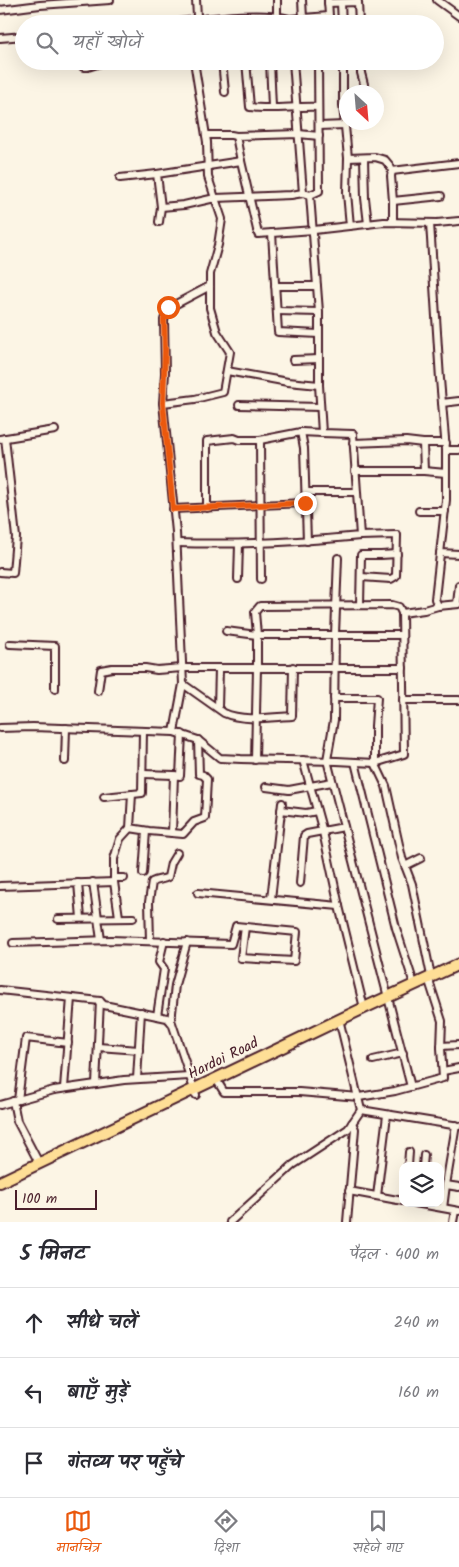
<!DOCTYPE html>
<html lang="hi">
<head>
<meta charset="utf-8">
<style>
  body { margin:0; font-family:Kalam,"Playpen Sans Deva",sans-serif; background:#f7f7f7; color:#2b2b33 }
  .controls { position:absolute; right:15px; bottom:15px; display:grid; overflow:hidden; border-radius:10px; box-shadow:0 5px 20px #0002 }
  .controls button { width:45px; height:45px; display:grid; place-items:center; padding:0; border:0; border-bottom:1px solid #e1e1e2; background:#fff; color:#2b2b33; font:25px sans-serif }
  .compass { position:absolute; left:339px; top:85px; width:45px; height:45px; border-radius:50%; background:#fff; box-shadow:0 5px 20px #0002; rotate:154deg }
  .scale { position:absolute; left:15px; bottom:12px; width:82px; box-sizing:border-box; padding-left:5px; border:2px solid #4a1f2b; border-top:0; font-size:14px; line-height:18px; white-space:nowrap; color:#4a1f2b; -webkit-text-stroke:4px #fcf5e5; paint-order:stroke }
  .stop { position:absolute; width:15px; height:15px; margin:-11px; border:4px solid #ea580c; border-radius:50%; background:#fff }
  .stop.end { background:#ea580c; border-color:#fff; box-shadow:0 1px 5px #0008 }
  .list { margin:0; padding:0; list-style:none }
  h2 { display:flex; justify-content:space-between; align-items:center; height:65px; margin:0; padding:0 20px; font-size:21px }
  h2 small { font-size:16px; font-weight:400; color:#7c7c81 }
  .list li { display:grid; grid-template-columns:32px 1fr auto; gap:15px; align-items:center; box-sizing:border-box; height:70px; padding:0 20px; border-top:1px solid #e1e1e2 }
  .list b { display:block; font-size:19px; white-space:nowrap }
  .list em { font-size:16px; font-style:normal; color:#7c7c81 }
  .icon { flex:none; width:28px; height:28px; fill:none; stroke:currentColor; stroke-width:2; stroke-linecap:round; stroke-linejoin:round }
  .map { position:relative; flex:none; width:459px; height:1222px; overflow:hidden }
  .search { position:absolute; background:#fff; box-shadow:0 5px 20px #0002; left:15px; right:15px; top:15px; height:55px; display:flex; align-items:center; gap:12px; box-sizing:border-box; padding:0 18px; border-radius:28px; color:#7c7c81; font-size:19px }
  .sheet { height:275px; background:#fff }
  nav { display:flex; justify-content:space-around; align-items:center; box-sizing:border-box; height:70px; border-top:1px solid #e1e1e2; background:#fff; font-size:14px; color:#7c7c81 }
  nav a { display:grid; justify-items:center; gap:2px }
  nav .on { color:#ea580c }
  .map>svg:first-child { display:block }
</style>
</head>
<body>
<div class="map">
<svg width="459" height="1222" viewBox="0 0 459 1222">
  <rect width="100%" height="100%" fill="#fcf5e5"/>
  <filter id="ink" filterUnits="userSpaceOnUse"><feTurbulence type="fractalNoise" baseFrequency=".02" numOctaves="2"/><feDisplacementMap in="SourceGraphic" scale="10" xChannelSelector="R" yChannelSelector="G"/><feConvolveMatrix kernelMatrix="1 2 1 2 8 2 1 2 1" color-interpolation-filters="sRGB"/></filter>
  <g filter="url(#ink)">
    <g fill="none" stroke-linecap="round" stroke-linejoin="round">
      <g stroke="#4a1f2b" stroke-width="10">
        <g id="minor">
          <path d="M302,0L303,18"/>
          <path d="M437,0L459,16"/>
          <path d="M328,3L358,2L359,24"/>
          <path d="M341,3L342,24"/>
          <path d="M0,10L40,5L110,0"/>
          <path d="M277,16V0"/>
          <path d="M158,24C196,21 254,10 290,19"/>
          <path d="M196,24L197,16L196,0"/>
          <path d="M291,24L290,19L329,16L328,0"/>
          <path d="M0,38L24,36"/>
          <path d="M80,61L83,67H88L104,62L121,61"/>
          <path d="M222,61L225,92"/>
          <path d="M246,61L250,107C270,110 296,106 318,107"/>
          <path d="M270,61L272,107"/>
          <path d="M293,61L303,193"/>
          <path d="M343,61V105L348,158L347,193L350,226"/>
          <path d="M361,61V73L364,84"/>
          <path d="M319,126L345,125"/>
          <path d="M206,135H231L236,136L299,134L319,136"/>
          <path d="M236,136L241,161"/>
          <path d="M348,158L375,157L385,160L390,166L392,171L391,176L393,201V222"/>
          <path d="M364,158L365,198L368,224"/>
          <path d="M392,171L459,163"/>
          <path d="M120,178L157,174"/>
          <path d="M393,201L441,196"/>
          <path d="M161,207L184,205L215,198L291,195L303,193L310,195L319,191L318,61"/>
          <path d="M159,222L161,207L157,174L241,161L258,234L314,230L384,222L437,223L459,221"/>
          <path d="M430,223L440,379L446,450V500L435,599L438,606"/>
          <path d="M272,233L278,332L319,334"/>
          <path d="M275,286H317"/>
          <path d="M277,311L319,312"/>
          <path d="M293,360L319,359"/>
          <path d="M227,371L288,382L319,385"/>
          <path d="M163,403L195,399L223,392L230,352L217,332L210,308V274L218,245L222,219L208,177L207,142L194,61"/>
          <path d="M442,403L459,401"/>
          <path d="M239,405L320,407"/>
          <path d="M301,432L304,448L307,541"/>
          <path d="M0,439L55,430"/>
          <path d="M260,440L261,579"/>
          <path d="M353,443L406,441L423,443H446"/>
          <path d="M423,443L424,471"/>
          <path d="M446,450H459"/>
          <path d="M355,471H424L446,473"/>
          <path d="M306,492H356"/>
          <path d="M207,508V441L234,438L239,440H260L301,432L322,433"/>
          <path d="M173,509L305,503"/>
          <path d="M419,511H445"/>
          <path d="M360,536L397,535L396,576L391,579L361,577"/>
          <path d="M177,543C238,545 299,542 360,536L353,434L322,433L319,385V312L310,195"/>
          <path d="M440,553L459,554"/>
          <path d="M338,558L335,634L334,720L327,760L411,1087"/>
          <path d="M0,572L13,573L16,537L5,438"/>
          <path d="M238,579L239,544"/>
          <path d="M457,604L459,585"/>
          <path d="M360,605L361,555H381L397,554"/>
          <path d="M226,631L257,635L255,612L260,606L392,605L399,607L402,613"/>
          <path d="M10,644L55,646V689"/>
          <path d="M183,684L224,713C244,722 271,717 292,716L293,667"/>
          <path d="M98,691L101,670L112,668H145L157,670L182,668H257V635H402"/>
          <path d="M403,700H459"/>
          <path d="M218,708L219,668"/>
          <path d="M0,728L33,727L174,732L198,740L220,758L241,759L337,761L375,763L404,754L402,613L424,610L438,606L459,604"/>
          <path d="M174,732L183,684L176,532L163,403L165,373L164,320L168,307L176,304L210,286"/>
          <path d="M255,760L257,668H403"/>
          <path d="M303,760L323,832L339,906L364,1008"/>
          <path d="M65,761L66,728"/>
          <path d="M355,762L396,928L414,984"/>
          <path d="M143,774L174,775"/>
          <path d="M266,787L289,790L332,782"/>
          <path d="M104,797L142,793L143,731"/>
          <path d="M281,810L306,813L317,811"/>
          <path d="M130,828L149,831L183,834L194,822L205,818L207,779L203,775L199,774L198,740"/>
          <path d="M172,833L174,775L180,776L182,734"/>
          <path d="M405,866L421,858"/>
          <path d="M143,873L146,831"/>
          <path d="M114,878H124"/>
          <path d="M93,882L101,940"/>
          <path d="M78,883L81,918"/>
          <path d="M300,883L304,836L307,834L344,827"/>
          <path d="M0,886L114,882"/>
          <path d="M198,893L339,906"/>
          <path d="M271,899L282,803"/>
          <path d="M119,917L114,882V859L120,839L130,828L132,794"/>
          <path d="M58,919L133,918"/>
          <path d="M150,941L149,902L152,882C158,879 163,880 168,877L171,863L177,853"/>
          <path d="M13,943L111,940L231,944L236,926L297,932L294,961L241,958L245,927"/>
          <path d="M0,990L100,1001L104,1005L167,1018L172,1023L196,1095"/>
          <path d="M157,1016L164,969L159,962L164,941"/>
          <path d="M171,1022L175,985L187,942"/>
          <path d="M441,1046L459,1045"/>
          <path d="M98,1047L139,1050"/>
          <path d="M373,1060L403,1053"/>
          <path d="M443,1071L459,1068"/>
          <path d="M137,1079L141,1012"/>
          <path d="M96,1084L100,1001"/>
          <path d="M219,1084L224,1092H299L359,1097L395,1091L443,1078L441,1048L442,1021L430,984L431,976L412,884L402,858L386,786L375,763V726L377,698H334"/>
          <path d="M64,1088L71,998"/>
          <path d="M18,1100L26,1038L68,1043"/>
          <path d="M13,1101L17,1121L39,1163"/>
          <path d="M0,1105L54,1090L124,1080L189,1076"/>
          <path d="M361,1110L459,1126"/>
          <path d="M456,1125L446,1185L459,1187"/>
          <path d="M408,1166L409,1152"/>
          <path d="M423,1166L424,1155"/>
          <path d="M349,1191L403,1201"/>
          <path d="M377,1196L387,1115"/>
          <path d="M415,1203L459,1211"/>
          <path d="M443,1208L446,1185"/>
          <path d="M230,1222L293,1165L348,1129L361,1110L339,1019"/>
          <path d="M347,1222L355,1129L352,1123"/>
          <path d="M453,1222L455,1211"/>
        </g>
      </g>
      <g stroke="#4a1f2b" stroke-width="14">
        <path id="primary" d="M0,1182L364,1008L459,964"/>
      </g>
      <use href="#minor" stroke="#fcf5e5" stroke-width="6"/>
      <use href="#primary" stroke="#fede96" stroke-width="10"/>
    </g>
  </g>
  <g fill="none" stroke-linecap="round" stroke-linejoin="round" filter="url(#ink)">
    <path stroke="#ea580c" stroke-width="6" d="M168,307L164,320L165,351L163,403L173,509L305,503"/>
  </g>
  <g text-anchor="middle" stroke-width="4" stroke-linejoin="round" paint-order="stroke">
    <g font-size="15" fill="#4a1f2b" stroke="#fcf5e5">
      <text transform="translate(223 1058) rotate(-26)" y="5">Hardoi Road</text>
    </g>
  </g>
</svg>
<div class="controls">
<button><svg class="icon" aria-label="layers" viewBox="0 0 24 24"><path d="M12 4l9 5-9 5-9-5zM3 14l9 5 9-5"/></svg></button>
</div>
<svg class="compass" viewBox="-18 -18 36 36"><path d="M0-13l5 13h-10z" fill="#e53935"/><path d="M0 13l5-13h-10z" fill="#7c7c81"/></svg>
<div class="scale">100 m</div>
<div class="stop" style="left:168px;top:307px"></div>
<div class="stop end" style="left:305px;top:503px"></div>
<div class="search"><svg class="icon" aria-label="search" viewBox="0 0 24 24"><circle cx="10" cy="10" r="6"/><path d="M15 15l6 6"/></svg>यहाँ खोजें</div>
</div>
<section class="sheet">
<h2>5 मिनट<small>पैदल · 400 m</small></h2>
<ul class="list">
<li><svg class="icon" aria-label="ahead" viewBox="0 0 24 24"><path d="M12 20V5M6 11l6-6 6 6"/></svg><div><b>सीधे चलें</b></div><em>240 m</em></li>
<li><svg class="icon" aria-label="left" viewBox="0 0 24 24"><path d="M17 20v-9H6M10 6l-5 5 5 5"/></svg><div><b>बाएँ मुड़ें</b></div><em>160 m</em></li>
<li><svg class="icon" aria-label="arrive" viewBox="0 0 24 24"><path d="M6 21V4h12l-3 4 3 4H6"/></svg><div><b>गंतव्य पर पहुँचे</b></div></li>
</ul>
</section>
<nav>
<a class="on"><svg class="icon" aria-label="map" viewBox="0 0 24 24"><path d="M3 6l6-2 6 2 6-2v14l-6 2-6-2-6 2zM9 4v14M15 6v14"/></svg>मानचित्र</a>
<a><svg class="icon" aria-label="directions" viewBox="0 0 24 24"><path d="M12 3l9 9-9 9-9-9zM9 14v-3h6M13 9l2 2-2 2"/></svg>दिशा</a>
<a><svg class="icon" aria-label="saved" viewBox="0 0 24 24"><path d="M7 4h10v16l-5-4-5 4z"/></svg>सहेजे गए</a>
</nav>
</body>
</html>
